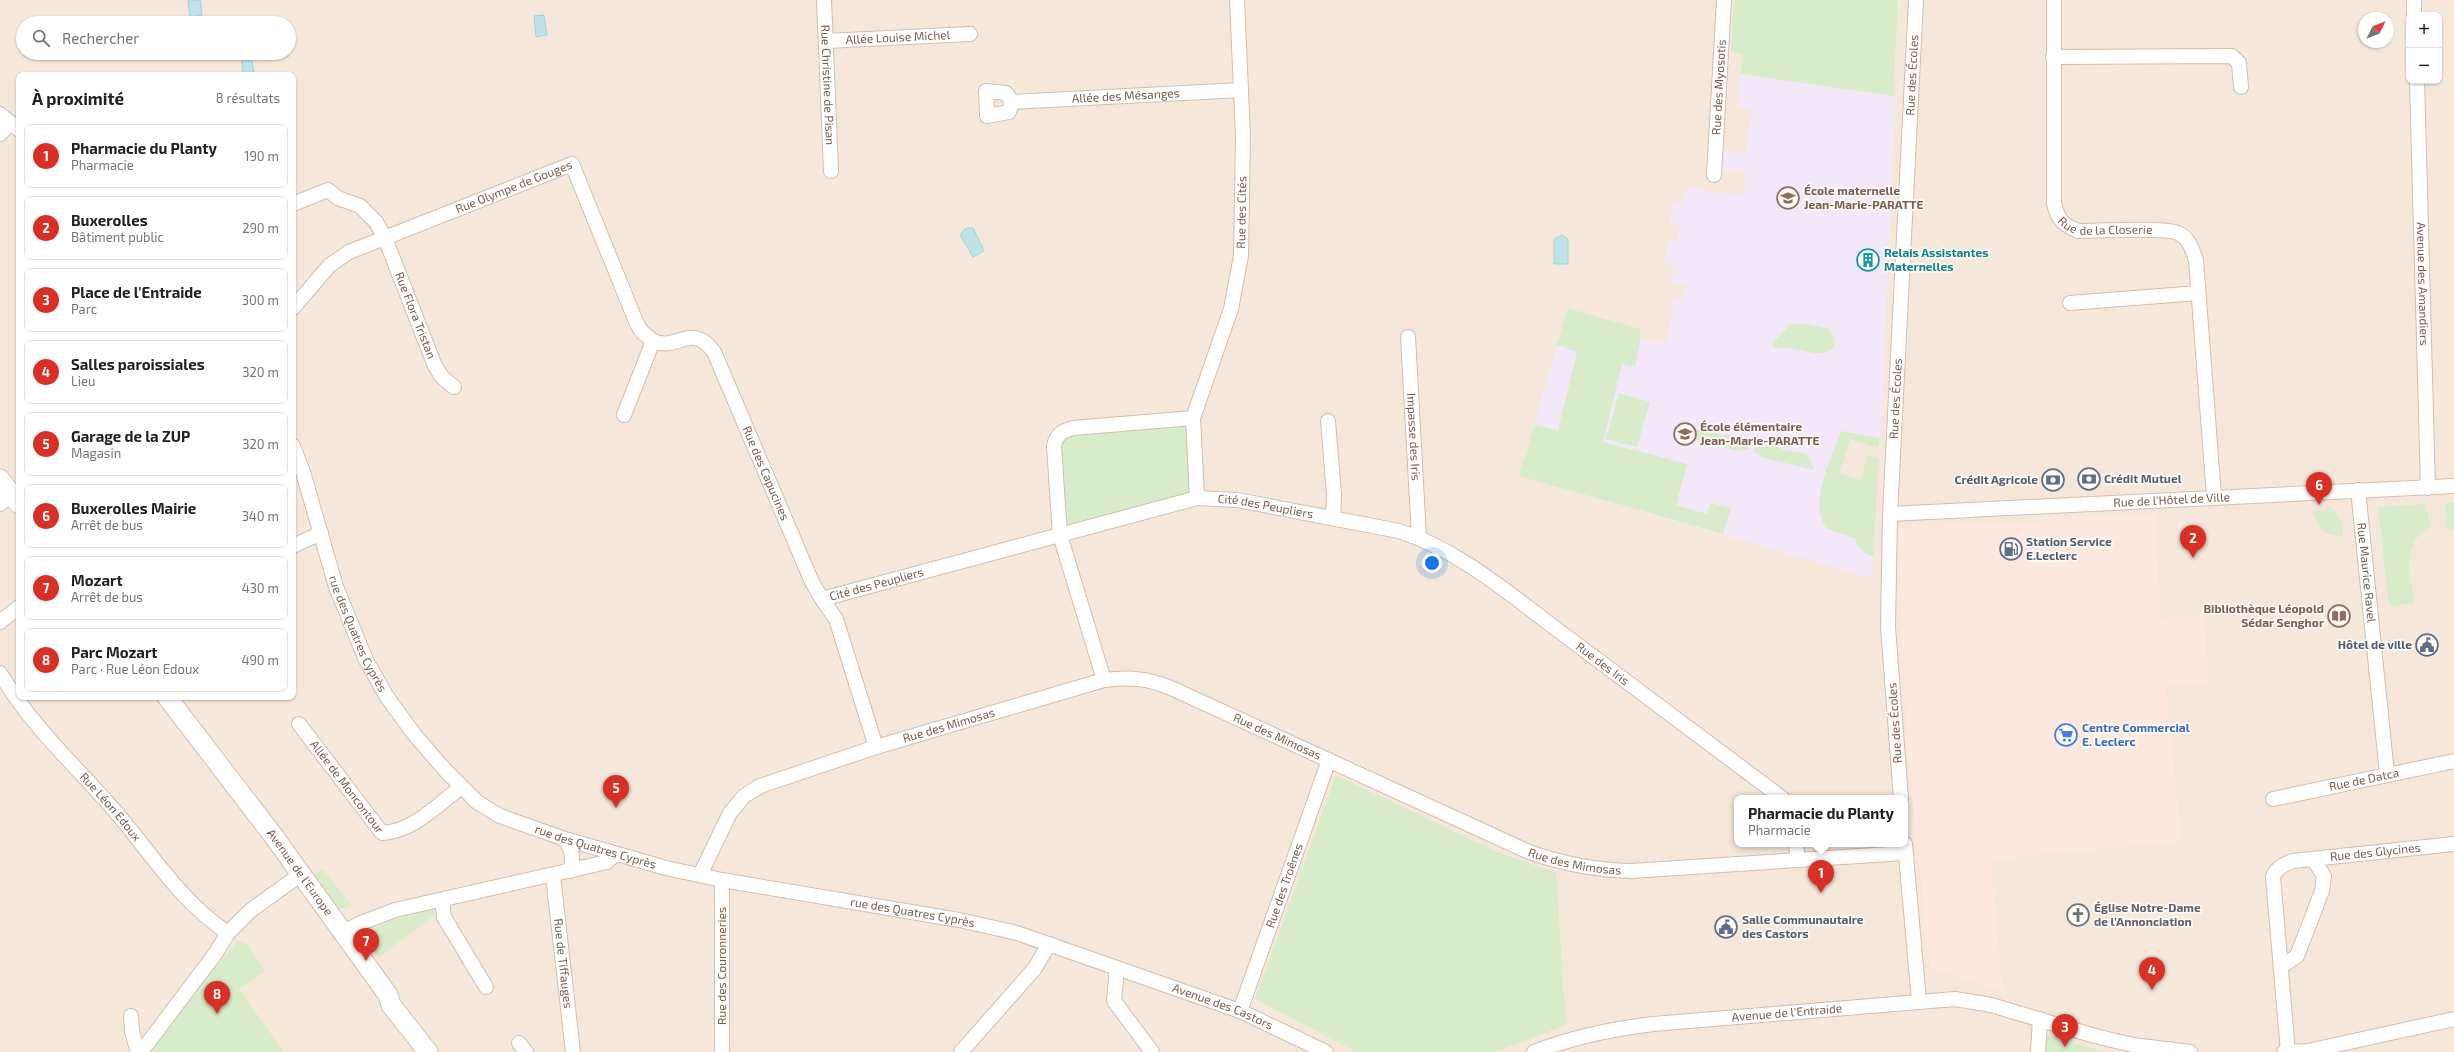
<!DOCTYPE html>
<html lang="fr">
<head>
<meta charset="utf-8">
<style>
  body { margin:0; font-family:"Exo 2",sans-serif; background:#f2f2f2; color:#202124 }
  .controls { position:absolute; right:12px; top:12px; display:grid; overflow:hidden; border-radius:8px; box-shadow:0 1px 3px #0004 }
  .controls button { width:36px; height:36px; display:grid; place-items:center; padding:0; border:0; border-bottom:1px solid #e0e0e0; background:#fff; color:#202124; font:20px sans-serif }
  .compass { position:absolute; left:2358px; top:12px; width:36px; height:36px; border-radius:50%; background:#fff; box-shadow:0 1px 3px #0004; rotate:48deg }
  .you { position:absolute; left:1432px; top:563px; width:14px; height:14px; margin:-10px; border:3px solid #fff; border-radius:50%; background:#1a73e8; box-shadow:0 0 0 6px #1a73e833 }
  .badge { display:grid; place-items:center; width:26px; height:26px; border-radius:50%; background:#d93025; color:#fff; font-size:13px; font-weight:700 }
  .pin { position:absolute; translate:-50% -33px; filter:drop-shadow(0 1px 2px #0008) }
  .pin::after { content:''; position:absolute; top:21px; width:14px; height:12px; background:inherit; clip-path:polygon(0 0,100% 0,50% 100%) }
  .popup { position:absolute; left:1734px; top:795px; width:174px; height:52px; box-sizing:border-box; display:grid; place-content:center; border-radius:8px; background:#fff; filter:drop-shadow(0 1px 3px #0005); font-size:13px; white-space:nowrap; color:#757577 }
  .popup b { font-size:15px; color:#202124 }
  .popup::after { content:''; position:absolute; left:50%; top:100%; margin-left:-8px; border:8px solid transparent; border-top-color:#fff }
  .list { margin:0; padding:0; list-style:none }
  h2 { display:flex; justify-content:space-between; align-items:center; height:52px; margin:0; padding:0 16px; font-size:17px }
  h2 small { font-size:13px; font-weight:400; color:#757577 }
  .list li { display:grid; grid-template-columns:26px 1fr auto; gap:12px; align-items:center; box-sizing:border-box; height:64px; margin:0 8px 8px; padding:0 8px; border:1px solid #e0e0e0; border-radius:8px }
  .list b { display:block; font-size:15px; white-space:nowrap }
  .list p { margin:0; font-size:13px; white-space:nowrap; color:#757577 }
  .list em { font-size:13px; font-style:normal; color:#757577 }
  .icon { flex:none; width:22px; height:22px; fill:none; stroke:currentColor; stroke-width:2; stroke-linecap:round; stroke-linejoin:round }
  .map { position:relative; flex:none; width:2454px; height:1052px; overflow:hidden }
  .search { position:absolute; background:#fff; box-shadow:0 1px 3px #0004; left:16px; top:16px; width:280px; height:44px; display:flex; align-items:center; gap:10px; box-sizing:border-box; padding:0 14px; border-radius:22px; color:#757577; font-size:15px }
  .panel { position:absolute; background:#fff; box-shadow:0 1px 3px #0004; left:16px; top:72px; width:280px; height:628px; border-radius:8px }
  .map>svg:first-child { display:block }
</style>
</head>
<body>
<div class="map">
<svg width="2454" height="1052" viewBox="0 0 2454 1052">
  <rect width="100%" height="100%" fill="#fdf6ec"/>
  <path fill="#f5e8da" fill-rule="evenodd" d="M0,0H2454V1052H0ZM2409,15H2439V81H2409ZM2364,18H2388V42H2364ZM23,23H289V53H23ZM19,75H293V697H19ZM1737,798H1905V844H1737Z"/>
  <path fill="#fde8e0" d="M2154,515L2161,618L2204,614L2208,683L2166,686L2181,841L1990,860L2003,992L1930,968L1908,751L1902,652L1899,529Z"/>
  <path fill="#f3e8fa" d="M1740,74L1896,96L1880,438L1841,431L1818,500L1875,515L1872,578L1519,476L1568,308L1640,329L1641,340L1667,343L1674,298L1684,299L1685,285L1671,283L1673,266L1664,264L1668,241L1678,242L1680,226L1670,224L1674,201L1684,203L1687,186L1719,194L1720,192L1743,195L1746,173L1720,169L1723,151L1745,154L1752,109L1739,107Z"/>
  <g fill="#d8ecc9">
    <path d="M1734,0H1898L1893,96L1740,74L1742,54L1731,52Z"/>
    <path d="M1568,308L1640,329V340L1635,367L1622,364L1603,442L1687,464L1676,505L1707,514L1710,503L1731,508L1723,534L1519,476L1534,425L1558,430L1577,352L1557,345Z"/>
    <path d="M1791,324H1808L1828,328L1835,338L1834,347C1817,363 1794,342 1775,349L1772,346L1773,342Z"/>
    <path d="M1619,393L1650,402L1637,447L1606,439Z"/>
    <path d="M1188,423L1192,495L1064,529L1059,445L1070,434Z"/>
    <path d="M1706,426L1720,435L1737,436L1750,449L1739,451L1688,438L1693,431Z"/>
    <path d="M1841,431L1880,438L1878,448L1850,439L1840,474L1861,480L1867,455L1878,458L1874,557L1864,553L1856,543V539L1826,528C1808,504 1832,456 1841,431Z"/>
    <path d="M1774,445L1784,450L1805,453L1810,458L1814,470L1761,457L1753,451L1755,448Z"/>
    <path d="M2454,502V529L2446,528L2445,503Z"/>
    <path d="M2426,504L2430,527C2400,543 2411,576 2414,603L2389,606L2378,507Z"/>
    <path d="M2327,506C2341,511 2342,522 2343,536C2324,537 2317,527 2312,511L2327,510Z"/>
    <path d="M1336,775L1497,852L1556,873L1566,1025L1495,1052H1356L1255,999Z"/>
    <path d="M323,869L352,906L338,910L312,877Z"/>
    <path d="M433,910L435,915L378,958L366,939C371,921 417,914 433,910Z"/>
    <path d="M238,941L247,944L265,971L239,989L284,1052H153L158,1040L197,988Z"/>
    <path d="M2047,1035L2052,1036L2104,1052H2044V1039Z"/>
  </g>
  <g fill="#bfe3e8" stroke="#a5d3da">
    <path d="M188,0H200L202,15L190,17Z"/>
    <path d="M544,15L547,35L536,37L534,16Z"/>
    <path d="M251,53L254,74L243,75L241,54Z"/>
    <path d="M966,228H973L984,251L973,257L960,235Z"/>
    <path d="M1562,235L1568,239V264H1554V239Z"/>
  </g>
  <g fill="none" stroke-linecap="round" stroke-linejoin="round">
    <g stroke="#d1beb0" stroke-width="16">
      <g id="street">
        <path id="s1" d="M824,0L831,171"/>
        <path id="s2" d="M2054,0V203C2057,219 2064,226 2079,231C2098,231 2164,227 2178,233C2189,238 2192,249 2196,260L2214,497"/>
        <path d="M2414,0V15"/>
        <path id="s3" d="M826,41L970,34"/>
        <path d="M2053,57L2232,56L2239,63L2241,87"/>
        <path id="s4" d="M2417,81L2428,488"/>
        <path d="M986,91L1006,93L1012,102L1009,112L987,116Z"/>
        <path id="s5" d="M1012,102L1241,90"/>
        <path d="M0,114L19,130"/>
        <path d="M0,134L11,123"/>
        <path id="s6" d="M1714,175L1724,0"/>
        <path id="s7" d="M293,204L328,190L338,198L360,206L376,222L385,238L435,366L442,377L454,387"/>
        <path d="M2070,303L2198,293"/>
        <path id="s8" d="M293,308L330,265L349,252L572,164L637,324L642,332L653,341L624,415"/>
        <path id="s9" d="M1408,337L1419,537"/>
        <path id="s10" d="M653,341C678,352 691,321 714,352L812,582L822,599"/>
        <path id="s11" d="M1193,418L1231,309L1241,256L1243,136L1237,0"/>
        <path d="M1328,421L1334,494L1333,518"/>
        <path id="s12" d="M293,446L303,472L336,587L366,660L387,697L414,734L445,770L477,802L500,816L565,839L666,868L722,880L959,920L1017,933L1240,1011L1326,1052"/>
        <path id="s13" d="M2358,490L2387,774"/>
        <path d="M0,504L19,491"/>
        <path id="s14" d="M1890,514L2454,486"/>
        <path d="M293,546L321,533"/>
        <path d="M0,622L19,607"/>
        <path id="s15" d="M0,673C31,726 75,765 115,811C151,853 180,901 228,933"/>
        <path d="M1104,680L1060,535L1054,446C1056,435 1062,431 1073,428L1193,418L1197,498"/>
        <path id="s16" d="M299,724L382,833C412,832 438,805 461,787"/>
        <path id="s17" d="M876,747L836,619L822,599L1197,498L1237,500L1399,531C1462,551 1514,598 1567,637C1638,691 1710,744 1782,798"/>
        <path id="s18" d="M1901,798L1888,627L1890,514L1916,0"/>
        <path id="s19" d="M2273,799L2454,761"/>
        <path d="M565,839C572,850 574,859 570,871"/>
        <path d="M1796,844L1798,860"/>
        <path d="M1905,844L1919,1001"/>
        <path id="s20" d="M700,875L730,813L744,796L760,786L876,747L1104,680C1129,677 1147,678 1171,688L1529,852C1563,864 1594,870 1631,871L1905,853"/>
        <path id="s21" d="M553,876L573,1052"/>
        <path d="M722,880V1052"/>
        <path d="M442,900L444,917L486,987"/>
        <path d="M344,932L361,923L395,910L607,862L615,854"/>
        <path d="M2281,967L2297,956L2322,891L2324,876L2313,859"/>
        <path d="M1117,968L1114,1001L1152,1052"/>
        <path id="s22" d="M1240,1011L1329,760"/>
        <path d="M131,1016L132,1032L138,1052"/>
        <path d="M519,1043L526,1052"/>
        <path d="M141,1052L215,954L228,933L250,911L301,874"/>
        <path d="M961,1052L1035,968L1049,944"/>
        <path id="s23" d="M1534,1052C1573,1037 1611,1029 1653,1024L1955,999L1991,1005L2095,1036L2133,1045L2190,1052"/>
        <path d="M2038,1052L2040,1019"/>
        <path d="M2284,1052L2308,1051L2454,1019"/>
        <path id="s24" d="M2288,1052L2273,877C2276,868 2284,864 2293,861L2454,844"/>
      </g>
    </g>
    <g stroke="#d6c0b0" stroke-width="21">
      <g id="secondary">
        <path d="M0,479L19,504"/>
        <path id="s25" d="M167,697L275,838L388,995L391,1005L428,1052"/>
      </g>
    </g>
    <use href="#street" stroke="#fff" stroke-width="14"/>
    <use href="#secondary" stroke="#fff" stroke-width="19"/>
  </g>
  <defs>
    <g id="school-ring" transform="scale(1.15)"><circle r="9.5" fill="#fffaf3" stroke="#8d6e63" stroke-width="1.5"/><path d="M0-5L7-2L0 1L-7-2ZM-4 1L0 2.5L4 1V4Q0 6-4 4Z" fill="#8d6e63"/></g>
    <g id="building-ring" transform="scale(1.15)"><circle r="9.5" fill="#fffaf3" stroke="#0f9aa8" stroke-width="1.5"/><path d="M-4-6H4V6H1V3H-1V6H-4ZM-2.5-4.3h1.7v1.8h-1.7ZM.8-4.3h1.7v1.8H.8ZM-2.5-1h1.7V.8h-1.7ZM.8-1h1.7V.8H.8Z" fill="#0f9aa8"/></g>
    <g id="bank-ring" transform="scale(1.15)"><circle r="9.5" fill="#fffaf3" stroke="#5c6f8a" stroke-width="1.5"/><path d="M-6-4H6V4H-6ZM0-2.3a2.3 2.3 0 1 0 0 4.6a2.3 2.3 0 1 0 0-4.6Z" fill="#5c6f8a"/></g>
    <g id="fuel-ring" transform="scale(1.15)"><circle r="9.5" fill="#fffaf3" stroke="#5c6f8a" stroke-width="1.5"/><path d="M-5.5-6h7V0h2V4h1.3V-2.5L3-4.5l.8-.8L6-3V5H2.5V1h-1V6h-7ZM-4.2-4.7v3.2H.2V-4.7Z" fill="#5c6f8a"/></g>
    <g id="library-ring" transform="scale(1.15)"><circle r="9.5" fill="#fffaf3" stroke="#8d6e63" stroke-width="1.5"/><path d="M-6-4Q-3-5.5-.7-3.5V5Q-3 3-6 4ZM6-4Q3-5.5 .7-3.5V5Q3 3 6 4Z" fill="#8d6e63"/></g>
    <g id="civic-ring" transform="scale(1.15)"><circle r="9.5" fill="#fffaf3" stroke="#5c6f8a" stroke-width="1.5"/><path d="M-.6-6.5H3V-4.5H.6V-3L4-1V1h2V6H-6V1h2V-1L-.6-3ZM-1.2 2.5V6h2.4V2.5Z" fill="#5c6f8a"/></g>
    <g id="supermarket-ring" transform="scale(1.15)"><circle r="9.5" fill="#fffaf3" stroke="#3f7fe0" stroke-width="1.5"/><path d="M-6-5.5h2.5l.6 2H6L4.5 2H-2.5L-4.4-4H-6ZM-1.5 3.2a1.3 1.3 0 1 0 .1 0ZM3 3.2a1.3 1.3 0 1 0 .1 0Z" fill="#3f7fe0"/></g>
    <g id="church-ring" transform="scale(1.15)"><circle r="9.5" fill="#fffaf3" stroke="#6b7280" stroke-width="1.5"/><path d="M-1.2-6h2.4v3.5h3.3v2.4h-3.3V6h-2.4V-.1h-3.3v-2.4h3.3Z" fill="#6b7280"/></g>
  </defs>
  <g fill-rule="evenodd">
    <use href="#school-ring" x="1788" y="198"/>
    <use href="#building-ring" x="1868" y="260"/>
    <use href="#school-ring" x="1685" y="434"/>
    <use href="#bank-ring" x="2089" y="479"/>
    <use href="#bank-ring" x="2053" y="480"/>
    <use href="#fuel-ring" x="2011" y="549"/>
    <use href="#library-ring" x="2339" y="616"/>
    <use href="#civic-ring" x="2427" y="645"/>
    <use href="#supermarket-ring" x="2066" y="735"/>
    <use href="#church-ring" x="2078" y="915"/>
    <use href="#civic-ring" x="1726" y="927"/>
  </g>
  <g text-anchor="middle" stroke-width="3.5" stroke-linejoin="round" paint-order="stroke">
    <g font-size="12" fill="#7a5c4d" stroke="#fffaf3">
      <text dy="4" stroke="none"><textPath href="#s3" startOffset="72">Allée Louise Michel</textPath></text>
      <text dy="4" stroke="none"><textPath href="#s18" startOffset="724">Rue des Écoles</textPath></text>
      <text dy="4" stroke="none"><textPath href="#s1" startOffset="85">Rue Christine de Pisan</textPath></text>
      <text dy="4" stroke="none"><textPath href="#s6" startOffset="88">Rue des Myosotis</textPath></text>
      <text dy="4" stroke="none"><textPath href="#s5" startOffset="114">Allée des Mésanges</textPath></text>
      <text dy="4" stroke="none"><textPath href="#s8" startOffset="257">Rue Olympe de Gouges</textPath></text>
      <text dy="4" stroke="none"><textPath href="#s11" startOffset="213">Rue des Cités</textPath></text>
      <text dy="4" stroke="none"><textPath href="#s2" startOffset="268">Rue de la Closerie</textPath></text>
      <text dy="4" stroke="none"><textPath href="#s4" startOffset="203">Avenue des Amandiers</textPath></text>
      <text dy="4" stroke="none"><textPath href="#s7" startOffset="198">Rue Flora Tristan</textPath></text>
      <text dy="4" stroke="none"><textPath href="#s18" startOffset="400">Rue des Écoles</textPath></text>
      <text dy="4" stroke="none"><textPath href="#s9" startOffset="100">Impasse des Iris</textPath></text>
      <text dy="4" stroke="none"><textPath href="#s10" startOffset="199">Rue des Capucines</textPath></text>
      <text dy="4" stroke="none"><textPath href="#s14" startOffset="282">Rue de l'Hôtel de Ville</textPath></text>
      <text dy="4" stroke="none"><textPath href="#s17" startOffset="616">Cité des Peupliers</textPath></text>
      <text dy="4" stroke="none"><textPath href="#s13" startOffset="83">Rue Maurice Ravel</textPath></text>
      <text dy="4" stroke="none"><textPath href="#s17" startOffset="215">Cité des Peupliers</textPath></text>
      <text dy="4" stroke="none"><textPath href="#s12" startOffset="199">rue des Quatres Cyprès</textPath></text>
      <text dy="4" stroke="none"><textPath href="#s17" startOffset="996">Rue des Iris</textPath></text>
      <text transform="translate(1895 723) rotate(-94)" y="4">Rue des Écoles</text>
      <text dy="4" stroke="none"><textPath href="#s20" startOffset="308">Rue des Mimosas</textPath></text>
      <text dy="4" stroke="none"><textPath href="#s20" startOffset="655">Rue des Mimosas</textPath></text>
      <text dy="4" stroke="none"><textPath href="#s19" startOffset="93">Rue de Datca</textPath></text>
      <text dy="4" stroke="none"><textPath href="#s16" startOffset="79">Allée de Moncontour</textPath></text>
      <text dy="4" stroke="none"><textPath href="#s15" startOffset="174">Rue Léon Edoux</textPath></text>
      <text dy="4" stroke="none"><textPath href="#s12" startOffset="535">rue des Quatres Cyprès</textPath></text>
      <text dy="4" stroke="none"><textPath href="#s24" startOffset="285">Rue des Glycines</textPath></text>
      <text dy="4" stroke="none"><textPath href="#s20" startOffset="979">Rue des Mimosas</textPath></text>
      <text dy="4" stroke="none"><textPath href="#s25" startOffset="220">Avenue de l'Europe</textPath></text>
      <text dy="4" stroke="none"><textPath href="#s22" startOffset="133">Rue des Troênes</textPath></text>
      <text dy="4" stroke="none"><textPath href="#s12" startOffset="859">rue des Quatres Cyprès</textPath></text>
      <text dy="4" stroke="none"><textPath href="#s21" startOffset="88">Rue de Tiffauges</textPath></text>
      <text transform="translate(722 966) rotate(-90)" y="4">Rue des Couronneries</text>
      <text dy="4" stroke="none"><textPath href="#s12" startOffset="1184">Avenue des Castors</textPath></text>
      <text dy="4" stroke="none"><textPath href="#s23" startOffset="257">Avenue de l'Entraide</textPath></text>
    </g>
    <g font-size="12" font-weight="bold" fill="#785e54" stroke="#fffaf3" text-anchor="start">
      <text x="1804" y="195">École maternelle<tspan x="1804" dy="14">Jean-Marie-PARATTE</tspan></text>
      <text x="1700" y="431">École élémentaire<tspan x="1700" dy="14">Jean-Marie-PARATTE</tspan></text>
      <text x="2324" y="613" text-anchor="end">Bibliothèque Léopold<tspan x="2324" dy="14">Sédar Senghor</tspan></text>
    </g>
    <g font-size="12" font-weight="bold" fill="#0d838f" stroke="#fffaf3" text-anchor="start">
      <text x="1884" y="257">Relais Assistantes<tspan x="1884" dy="14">Maternelles</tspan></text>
    </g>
    <g font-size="12" font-weight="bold" fill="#4e5e75" stroke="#fffaf3" text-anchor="start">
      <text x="2104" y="483">Crédit Mutuel</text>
      <text x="2038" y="484" text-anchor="end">Crédit Agricole</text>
      <text x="2026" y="546">Station Service<tspan x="2026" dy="14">E.Leclerc</tspan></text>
      <text x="2412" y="649" text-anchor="end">Hôtel de ville</text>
      <text x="1742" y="924">Salle Communautaire<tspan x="1742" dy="14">des Castors</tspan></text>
    </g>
    <g font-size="12" font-weight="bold" fill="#366cbe" stroke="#fffaf3" text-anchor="start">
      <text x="2082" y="732">Centre Commercial<tspan x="2082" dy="14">E. Leclerc</tspan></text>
    </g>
    <g font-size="12" font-weight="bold" fill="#5b616d" stroke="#fffaf3" text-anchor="start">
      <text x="2094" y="912">Église Notre-Dame<tspan x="2094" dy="14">de l'Annonciation</tspan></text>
    </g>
  </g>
</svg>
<div class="controls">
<button>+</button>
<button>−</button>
</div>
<svg class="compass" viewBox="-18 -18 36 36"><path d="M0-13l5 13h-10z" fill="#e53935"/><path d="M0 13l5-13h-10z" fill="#757577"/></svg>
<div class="you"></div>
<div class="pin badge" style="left:1821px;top:893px">1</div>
<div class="popup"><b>Pharmacie du Planty</b>Pharmacie</div>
<div class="pin badge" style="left:2193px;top:558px">2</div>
<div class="pin badge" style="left:2065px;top:1047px">3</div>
<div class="pin badge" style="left:2152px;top:990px">4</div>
<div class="pin badge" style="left:616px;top:808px">5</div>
<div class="pin badge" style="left:2319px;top:505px">6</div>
<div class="pin badge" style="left:366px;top:961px">7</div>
<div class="pin badge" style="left:217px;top:1014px">8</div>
<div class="search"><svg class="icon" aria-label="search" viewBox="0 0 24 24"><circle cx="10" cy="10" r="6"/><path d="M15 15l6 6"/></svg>Rechercher</div>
<section class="panel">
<h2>À proximité<small>8 résultats</small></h2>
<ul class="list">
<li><span class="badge">1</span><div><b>Pharmacie du Planty</b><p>Pharmacie</p></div><em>190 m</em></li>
<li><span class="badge">2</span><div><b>Buxerolles</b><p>Bâtiment public</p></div><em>290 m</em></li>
<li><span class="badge">3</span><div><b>Place de l'Entraide</b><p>Parc</p></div><em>300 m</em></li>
<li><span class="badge">4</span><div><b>Salles paroissiales</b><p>Lieu</p></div><em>320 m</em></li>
<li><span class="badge">5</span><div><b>Garage de la ZUP</b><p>Magasin</p></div><em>320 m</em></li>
<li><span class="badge">6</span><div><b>Buxerolles Mairie</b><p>Arrêt de bus</p></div><em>340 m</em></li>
<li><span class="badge">7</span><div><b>Mozart</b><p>Arrêt de bus</p></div><em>430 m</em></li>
<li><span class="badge">8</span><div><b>Parc Mozart</b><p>Parc · Rue Léon Edoux</p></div><em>490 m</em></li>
</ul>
</section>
</div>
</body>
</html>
